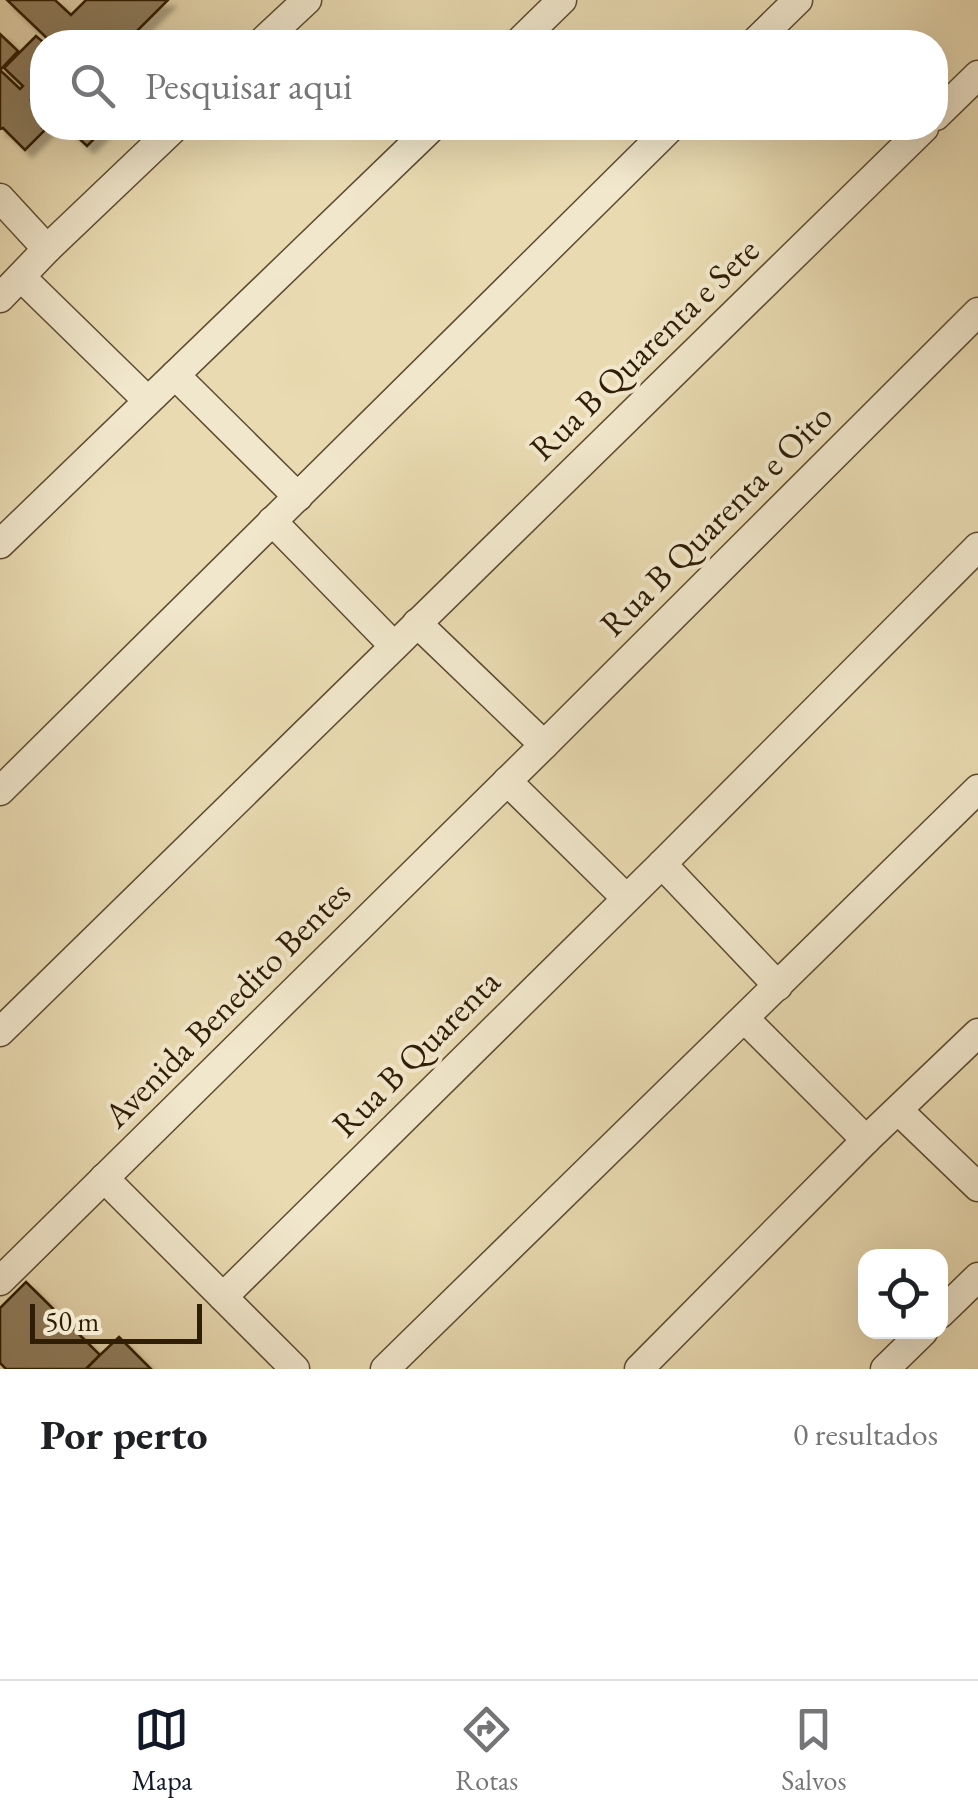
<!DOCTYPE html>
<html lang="pt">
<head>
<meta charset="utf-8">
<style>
  body { margin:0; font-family:"EB Garamond",serif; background:#f6f6f6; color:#202124 }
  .controls { position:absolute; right:30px; bottom:30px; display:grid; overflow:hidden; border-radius:20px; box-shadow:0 10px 40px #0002 }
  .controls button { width:90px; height:90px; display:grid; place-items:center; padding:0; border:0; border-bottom:2px solid #e0e0e0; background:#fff; color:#202124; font:50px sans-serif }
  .scale { position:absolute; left:30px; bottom:25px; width:172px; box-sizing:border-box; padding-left:10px; border:5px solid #2f1d06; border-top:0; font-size:28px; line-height:35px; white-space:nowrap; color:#2f1d06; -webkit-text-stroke:8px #f1e7cc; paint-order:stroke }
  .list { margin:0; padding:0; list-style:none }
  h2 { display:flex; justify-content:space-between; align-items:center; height:130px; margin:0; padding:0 40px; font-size:42px }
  h2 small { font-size:32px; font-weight:400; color:#757577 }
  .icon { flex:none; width:55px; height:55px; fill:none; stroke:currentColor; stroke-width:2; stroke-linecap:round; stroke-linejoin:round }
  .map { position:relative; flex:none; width:978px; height:1369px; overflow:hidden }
  .search { position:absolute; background:#fff; box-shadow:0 10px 40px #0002; left:30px; right:30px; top:30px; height:110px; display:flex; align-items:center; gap:25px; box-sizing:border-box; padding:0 35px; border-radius:40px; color:#757577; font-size:38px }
  .sheet { height:310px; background:#fff }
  nav { display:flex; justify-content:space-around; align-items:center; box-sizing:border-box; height:140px; border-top:2px solid #e0e0e0; background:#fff; font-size:28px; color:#757577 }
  nav a { display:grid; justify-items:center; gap:5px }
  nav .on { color:#111827 }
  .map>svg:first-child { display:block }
</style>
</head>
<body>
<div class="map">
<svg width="978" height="1369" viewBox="0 0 978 1369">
  <defs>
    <filter id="shadow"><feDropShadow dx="7" dy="7" stdDeviation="2.5" flood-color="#0004"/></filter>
  </defs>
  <rect width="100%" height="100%" fill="#e9dab1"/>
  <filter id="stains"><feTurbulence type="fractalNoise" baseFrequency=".002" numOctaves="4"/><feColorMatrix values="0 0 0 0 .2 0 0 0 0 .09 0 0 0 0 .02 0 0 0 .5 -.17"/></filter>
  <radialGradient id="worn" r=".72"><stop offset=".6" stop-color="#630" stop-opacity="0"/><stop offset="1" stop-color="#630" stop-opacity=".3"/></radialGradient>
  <g fill="#907f5f" stroke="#2f1d06" stroke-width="2.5" filter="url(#shadow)">
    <path d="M7,0H55L71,15L86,0H168L126,42H100L97,39L94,42H51Z"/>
    <path d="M0,34L18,51L0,70Z"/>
    <path d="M36,36L43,42L42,103L35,96L31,100L42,111V128H47L25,150L3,128L0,129V70L20,89L23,86L4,68Z"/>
    <path d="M68,128H105L87,146Z"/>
    <path d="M26,1282L100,1355L86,1369H6L0,1363V1308Z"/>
    <path d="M119,1337L151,1369H86L100,1355Z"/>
  </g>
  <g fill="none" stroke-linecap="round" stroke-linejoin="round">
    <g stroke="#5e4c31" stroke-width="31">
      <g id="minor">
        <path d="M262,42L307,0"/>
        <path d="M519,42L562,0"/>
        <path d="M755,42L798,0"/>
        <path d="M936,116L978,75"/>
        <path d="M0,198L47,249"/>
        <path d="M21,277L147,400"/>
        <path d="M0,298L47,249L174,128"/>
        <path d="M175,375L298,497"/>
        <path d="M272,521L394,646"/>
        <path d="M0,544L431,128"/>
        <path d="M417,623L544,745"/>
        <path d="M507,781L626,898"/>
        <path d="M0,791L670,128"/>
        <path d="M662,864L778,986"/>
        <path d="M745,1019L866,1140"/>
        <path d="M0,1032L924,128"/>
        <path d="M899,1111L978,1187"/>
        <path d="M104,1178L295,1369"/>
        <path d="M0,1281L544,745L978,312"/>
        <path d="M223,1297L662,864L978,547"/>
        <path d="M940,1314L978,1277"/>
        <path d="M385,1369L978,789"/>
        <path d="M639,1369L866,1140L978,1033"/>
        <path d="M885,1369L923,1332"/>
      </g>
    </g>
    <use href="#minor" stroke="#f1e7cc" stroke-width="28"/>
  </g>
  <g text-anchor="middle" stroke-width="8" stroke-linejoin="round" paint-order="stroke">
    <g font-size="35" fill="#2f1d06" stroke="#f1e7cc">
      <text transform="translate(644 349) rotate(-44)" y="12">Rua B Quarenta e Sete</text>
      <text transform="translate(716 520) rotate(-45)" y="12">Rua B Quarenta e Oito</text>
      <text transform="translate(227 1004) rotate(-45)" y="12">Avenida Benedito Bentes</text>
      <text transform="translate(416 1053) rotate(-45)" y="12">Rua B Quarenta</text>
    </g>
  </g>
  <rect width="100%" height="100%" filter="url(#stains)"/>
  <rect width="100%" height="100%" fill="url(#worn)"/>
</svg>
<div class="controls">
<button><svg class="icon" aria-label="locate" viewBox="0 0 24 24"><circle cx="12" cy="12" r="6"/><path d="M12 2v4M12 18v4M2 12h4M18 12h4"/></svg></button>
</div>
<div class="scale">50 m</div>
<div class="search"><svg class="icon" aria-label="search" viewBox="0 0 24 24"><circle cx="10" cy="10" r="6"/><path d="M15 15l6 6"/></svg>Pesquisar aqui</div>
</div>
<section class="sheet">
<h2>Por perto<small>0 resultados</small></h2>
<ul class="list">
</ul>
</section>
<nav>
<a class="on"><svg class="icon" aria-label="map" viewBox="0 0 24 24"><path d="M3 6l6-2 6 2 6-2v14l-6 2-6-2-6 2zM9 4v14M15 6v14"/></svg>Mapa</a>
<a><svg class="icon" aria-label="directions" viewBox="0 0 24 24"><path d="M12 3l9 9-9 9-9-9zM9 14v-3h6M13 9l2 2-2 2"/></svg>Rotas</a>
<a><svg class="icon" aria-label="saved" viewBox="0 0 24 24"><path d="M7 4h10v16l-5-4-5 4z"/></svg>Salvos</a>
</nav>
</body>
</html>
